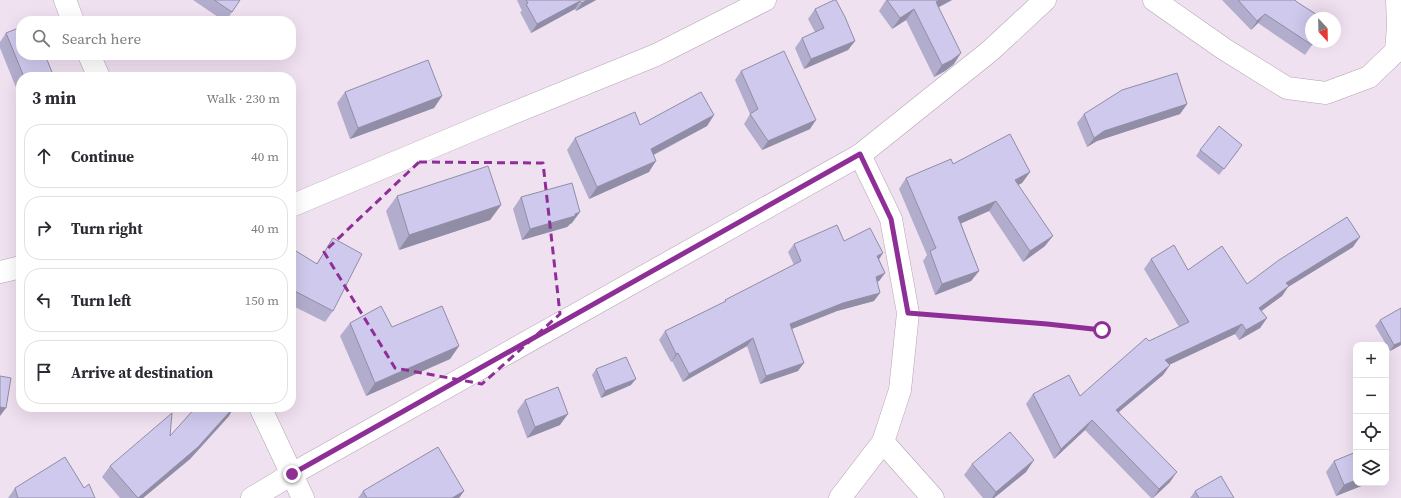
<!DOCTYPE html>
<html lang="en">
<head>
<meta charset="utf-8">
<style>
  body { margin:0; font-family:"Source Serif 4",serif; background:#f7f7f7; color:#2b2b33 }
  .controls { position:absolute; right:12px; bottom:12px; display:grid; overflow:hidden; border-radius:8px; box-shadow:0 4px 16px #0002 }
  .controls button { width:36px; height:36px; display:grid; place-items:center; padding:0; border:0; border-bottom:1px solid #e1e1e2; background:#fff; color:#2b2b33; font:20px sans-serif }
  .compass { position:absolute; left:1305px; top:12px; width:36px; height:36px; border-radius:50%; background:#fff; box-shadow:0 4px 16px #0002; rotate:158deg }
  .stop { position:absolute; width:12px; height:12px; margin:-9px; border:3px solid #8e2e97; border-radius:50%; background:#fff }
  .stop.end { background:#8e2e97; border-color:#fff; box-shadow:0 1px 4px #0008 }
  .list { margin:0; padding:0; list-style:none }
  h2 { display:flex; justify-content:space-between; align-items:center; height:52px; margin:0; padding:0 16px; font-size:17px }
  h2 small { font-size:13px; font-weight:400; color:#7c7c81 }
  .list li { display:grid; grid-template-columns:26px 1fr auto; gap:12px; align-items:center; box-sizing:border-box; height:64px; margin:0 8px 8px; padding:0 8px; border:1px solid #e1e1e2; border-radius:16px }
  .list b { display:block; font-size:15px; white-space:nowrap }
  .list em { font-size:13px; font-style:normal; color:#7c7c81 }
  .icon { flex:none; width:22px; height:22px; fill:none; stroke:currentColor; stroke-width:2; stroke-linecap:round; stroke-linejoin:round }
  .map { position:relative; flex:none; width:1401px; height:498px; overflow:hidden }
  .search { position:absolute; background:#fff; box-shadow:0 4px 16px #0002; left:16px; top:16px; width:280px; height:44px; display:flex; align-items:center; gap:10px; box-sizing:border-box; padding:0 14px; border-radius:16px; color:#7c7c81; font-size:15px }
  .panel { position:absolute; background:#fff; box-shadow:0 4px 16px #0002; left:16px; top:72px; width:280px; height:340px; border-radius:16px }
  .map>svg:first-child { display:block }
</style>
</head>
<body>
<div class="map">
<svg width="1401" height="498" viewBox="0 0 1401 498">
  <rect width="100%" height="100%" fill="#f0e1f0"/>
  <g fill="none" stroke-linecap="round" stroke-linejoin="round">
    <g stroke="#b2a4b2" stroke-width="23">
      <g id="street">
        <path d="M65,0L73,21"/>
        <path d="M1154,0L1224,49L1287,88L1326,93L1369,77L1396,51L1398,26L1397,0"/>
        <path d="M89,55L99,77"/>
        <path d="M291,206L501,118L656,55L765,0"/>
        <path d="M0,272L21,267"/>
        <path d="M260,407L303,498"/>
        <path d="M883,442L933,498"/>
        <path d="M252,498L292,474L860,155L990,51L1045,0"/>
        <path d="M840,498L883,442L900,390L908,313L891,219L860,155"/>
      </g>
    </g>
    <path stroke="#7e747e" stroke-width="2.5" stroke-dasharray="2 2" stroke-linecap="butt" d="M935,315L1047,324L1102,330"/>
    <use href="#street" stroke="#fff" stroke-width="22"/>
  </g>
  <g fill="#b2adcc">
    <path d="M193,0H240L226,21H224Z"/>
    <path d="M517,0H596L576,11L575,9L531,33L520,12L522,11Z"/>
    <path d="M886,0H952L939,7L954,64L945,71L934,77L906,20L892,29L879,11Z"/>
    <path d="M1222,0H1295L1314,42L1305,55L1258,23L1251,30Z"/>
    <path d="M815,9L855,41L848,50L804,69L795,48L802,38L815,32L808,19Z"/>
    <path d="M6,33L54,77H21V100L0,48V42Z"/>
    <path d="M741,71L810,129L762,150L744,124L750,114L735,80Z"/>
    <path d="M345,92L442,96L434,108L350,139L337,103Z"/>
    <path d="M1187,104L1180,114L1097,141L1087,147L1077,123L1084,114Z"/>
    <path d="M714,115L707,126L654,155L649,172L589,199L567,150L575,138L640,125Z"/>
    <path d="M1200,150L1238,151L1219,175L1196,156Z"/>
    <path d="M953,164L1030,172L1022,183L1018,185L1045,246L1023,262L989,211L961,223L979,271L971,281L935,295L923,261L927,255L899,189L906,178Z"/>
    <path d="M397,196L501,205L490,220L399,250L386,211Z"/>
    <path d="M521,197L572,223L570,224L567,227L522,240L513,209Z"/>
    <path d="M333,238V311L325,322L291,305V258L317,263Z"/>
    <path d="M844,241L879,259L885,273L879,281L877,282L874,301L837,311L792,329L798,371L760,384L747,346L683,382L672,361L671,362L659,340L665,331L724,302L725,300L794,265L788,252L794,244Z"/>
    <path d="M1353,247L1288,287L1282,296L1261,311L1267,318L1260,328L1239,340L1235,334L1169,365H1170L1163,375L1119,412L1170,482L1153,498H1151L1085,430L1054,459L1026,404L1033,394L1080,396L1149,341L1179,327L1144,269L1151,259L1188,270L1247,284Z"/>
    <path d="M1380,320L1401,345L1390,351L1375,326Z"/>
    <path d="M350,323L392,327L459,346L450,359L366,396L340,336Z"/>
    <path d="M596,369L631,385L601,398L592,375Z"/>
    <path d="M525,400L560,425L527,438L517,411Z"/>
    <path d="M229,416L190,459L143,498H120L102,477L110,466L170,436Z"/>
    <path d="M1034,460L1026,472L994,498H983L964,475L972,464Z"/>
    <path d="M1334,461L1356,483H1369L1336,496L1326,472Z"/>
    <path d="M15,488H84L95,498H8Z"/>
    <path d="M363,491H464L459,498H358Z"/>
    <path d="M1195,491L1234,498H1190Z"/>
  </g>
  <g fill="#918da6">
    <path d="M587,0H596L576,11L582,3Z"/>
    <path d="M939,0H952L928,13L936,2Z"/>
    <path d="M580,1L575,9L531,33L537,24Z"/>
    <path d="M914,9L906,20L892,29L900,18Z"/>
    <path d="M1265,14L1258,23L1251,30L1257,21Z"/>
    <path d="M855,41L848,50L804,69L811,59Z"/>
    <path d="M961,53L954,64L945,71L934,77L942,65Z"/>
    <path d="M442,96L434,108L350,139L358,128Z"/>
    <path d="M1187,104L1180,114L1097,141L1087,147L1094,138L1104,131Z"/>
    <path d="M714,115L707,126L643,160L651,149Z"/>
    <path d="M816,120L810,129L762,150L768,141Z"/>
    <path d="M656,161L649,172L589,199L597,187Z"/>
    <path d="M1030,172L1022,183L1008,190L1015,180Z"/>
    <path d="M996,201L989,211L951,228L958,217Z"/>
    <path d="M501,205L490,220L399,250L409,235Z"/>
    <path d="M580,212L572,223L570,224L567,227L522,240L530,229L575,214Z"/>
    <path d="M1053,236L1045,246L1023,262L1030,251Z"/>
    <path d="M1360,237L1353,247L1288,287L1282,296L1252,318L1259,308L1286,283Z"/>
    <path d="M883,253L878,261L877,256Z"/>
    <path d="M979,271L971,281L935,295L942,284Z"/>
    <path d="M885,273L879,281L870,286L876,277Z"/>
    <path d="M880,293L874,301L837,311L784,332L790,324L843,303Z"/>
    <path d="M1267,318L1260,328L1239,340L1246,330Z"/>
    <path d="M1242,324L1235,334L1158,370L1165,360Z"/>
    <path d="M753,338L747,346L683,382L689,374Z"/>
    <path d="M1401,342V345L1390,351L1394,345Z"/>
    <path d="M459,346L450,359L366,396L375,383Z"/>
    <path d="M678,353L672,361L671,362L676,354Z"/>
    <path d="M804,363L798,371L760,384L766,376Z"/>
    <path d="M1170,365L1163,375L1109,420L1116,410Z"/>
    <path d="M636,379L631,385L601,398L605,391Z"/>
    <path d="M0,407L6,408L0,416Z"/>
    <path d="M234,407L229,416L190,459L143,498H138Z"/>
    <path d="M568,414L560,425L527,438L535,427Z"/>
    <path d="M1092,420L1085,430L1054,459L1061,449Z"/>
    <path d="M1034,460L1026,472L994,498H992L996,492Z"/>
    <path d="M1177,472L1170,482L1153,498L1159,489Z"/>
    <path d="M1356,480V483H1369L1336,496L1344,485Z"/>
    <path d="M464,491L459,498H452Z"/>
  </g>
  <g fill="#cfc9ed" stroke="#918da6">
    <path d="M214,0H240L232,12Z"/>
    <path d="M526,0H587L582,3L580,1L537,24L526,4L528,3Z"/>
    <path d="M834,0H836L845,17L855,41L811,59L802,38L824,28L815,9Z"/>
    <path d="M887,0H939L936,2L961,53L952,60L942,65L914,9L900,18Z"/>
    <path d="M1238,0H1295L1297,2L1322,18H1311V42H1314L1312,45L1265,14L1257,21Z"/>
    <path d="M21,27V55H45L54,77H24L6,33Z"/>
    <path d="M784,51L816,120L768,141L750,114L758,109L741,71Z"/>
    <path d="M428,60L442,96L358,128L345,92Z"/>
    <path d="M1177,73L1187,104L1104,131L1094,138L1084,114L1122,90Z"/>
    <path d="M701,92L714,115L651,149L656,161L597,187L575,138L635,112L640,125Z"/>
    <path d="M1219,126L1242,145L1224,169L1200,150Z"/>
    <path d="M1010,134L1030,172L1015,180L1053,236L1030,251L996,201L958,217L979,271L942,284L930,251L936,248L906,178L951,159L953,164Z"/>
    <path d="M291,142L295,143L291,154Z"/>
    <path d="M488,166L501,205L409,235L397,196Z"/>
    <path d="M572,183L580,212L575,214V216L530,229L521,197Z"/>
    <path d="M1347,217L1360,237L1286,283L1289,286L1259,308L1267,318L1246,330L1242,324L1165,360L1170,365L1116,410L1177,472L1159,489L1092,420L1061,449L1033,394L1069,375L1080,396L1146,338L1149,341L1189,322L1151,259L1174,245L1188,270L1222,246L1247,284L1279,260Z"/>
    <path d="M837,225L844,241L870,228L883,253L877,256L885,273L876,277L880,293L843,303L790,324L804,363L766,376L753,338L689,374L678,353L676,354L665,331L726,301L725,300L801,261L794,244Z"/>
    <path d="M333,238L362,254L333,311L291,289V258L296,251L317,264Z"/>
    <path d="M381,306L392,327L442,306L459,346L375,383L350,323Z"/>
    <path d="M1401,308V342L1394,345L1380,320Z"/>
    <path d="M626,357L636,379L605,391L596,369Z"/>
    <path d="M0,376L11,378L6,408L0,407Z"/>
    <path d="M558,387L568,414L535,427L525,400Z"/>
    <path d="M196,407H234L198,447L138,498L110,466L172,413L170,436Z"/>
    <path d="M1010,432L1034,460L996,492L972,464Z"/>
    <path d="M438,447L464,491L452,498H367L363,491Z"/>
    <path d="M1356,452V480L1344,485L1334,461Z"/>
    <path d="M65,457L84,488L89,484L95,498H18L15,488Z"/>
    <path d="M1221,476L1234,498H1199L1195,491Z"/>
  </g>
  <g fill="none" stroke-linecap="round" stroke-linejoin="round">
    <path stroke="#8e2e97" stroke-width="5" d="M292,474L860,154L891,219L908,313L1047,324L1102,330"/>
  </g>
  <path fill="none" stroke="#8e2e97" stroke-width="3" stroke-dasharray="8 5" stroke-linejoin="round" d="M419,162L543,163L560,314L482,384L395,368L324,252Z"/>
</svg>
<div class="controls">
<button>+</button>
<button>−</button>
<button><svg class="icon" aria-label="locate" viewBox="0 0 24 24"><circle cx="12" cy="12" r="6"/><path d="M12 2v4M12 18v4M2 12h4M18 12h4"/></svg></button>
<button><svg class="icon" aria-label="layers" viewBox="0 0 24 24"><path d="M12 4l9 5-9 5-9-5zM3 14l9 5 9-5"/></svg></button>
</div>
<svg class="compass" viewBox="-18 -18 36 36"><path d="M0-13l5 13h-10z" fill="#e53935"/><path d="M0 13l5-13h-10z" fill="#7c7c81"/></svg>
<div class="stop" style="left:1102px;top:330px"></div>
<div class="stop end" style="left:292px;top:474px"></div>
<div class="search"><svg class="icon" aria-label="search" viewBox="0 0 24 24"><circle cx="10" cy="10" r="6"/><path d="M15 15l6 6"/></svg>Search here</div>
<section class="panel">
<h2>3 min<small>Walk · 230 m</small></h2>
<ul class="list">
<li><svg class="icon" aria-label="ahead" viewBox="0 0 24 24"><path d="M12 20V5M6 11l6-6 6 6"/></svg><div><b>Continue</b></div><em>40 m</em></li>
<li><svg class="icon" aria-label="right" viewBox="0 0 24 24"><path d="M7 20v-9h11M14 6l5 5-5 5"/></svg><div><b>Turn right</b></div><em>40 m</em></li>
<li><svg class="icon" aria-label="left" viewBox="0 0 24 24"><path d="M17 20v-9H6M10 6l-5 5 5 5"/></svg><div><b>Turn left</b></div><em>150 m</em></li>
<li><svg class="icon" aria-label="arrive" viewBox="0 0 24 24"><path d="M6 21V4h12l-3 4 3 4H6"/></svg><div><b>Arrive at destination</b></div></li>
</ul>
</section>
</div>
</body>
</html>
